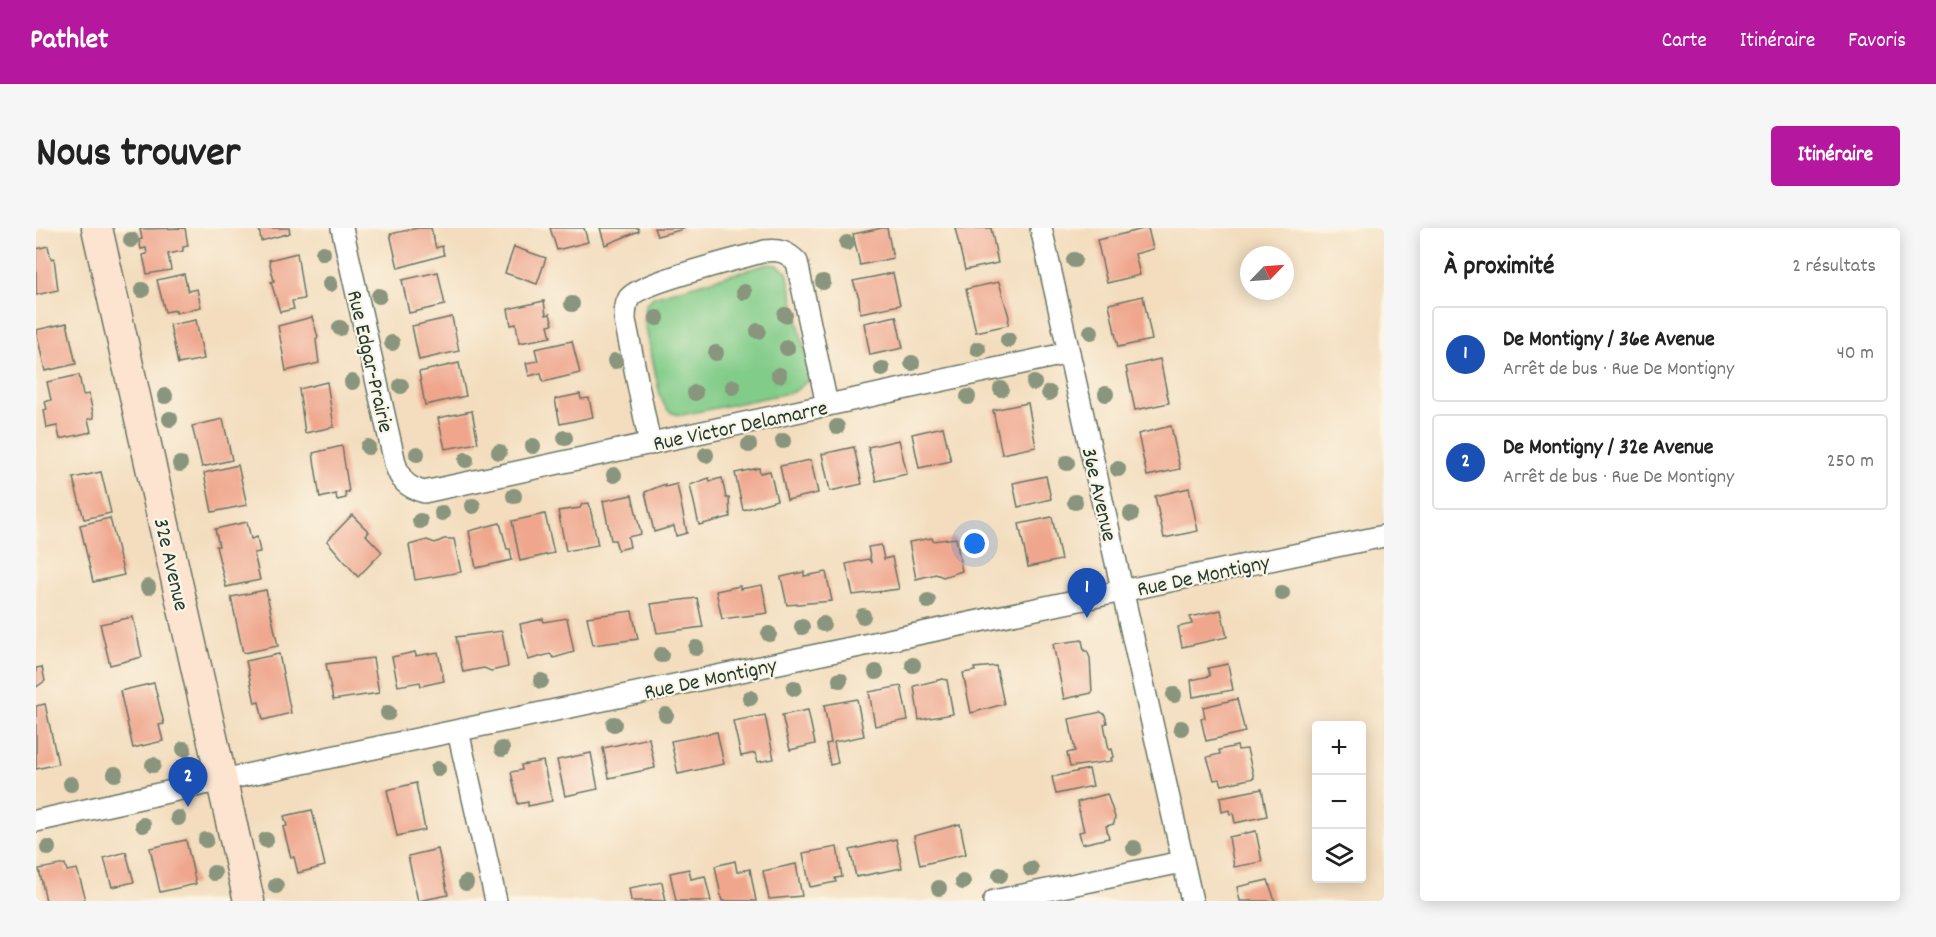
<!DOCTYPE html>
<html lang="fr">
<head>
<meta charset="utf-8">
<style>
  body { margin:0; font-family:Dekko,sans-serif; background:#f6f6f6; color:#222 }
  .controls { position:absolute; right:18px; bottom:18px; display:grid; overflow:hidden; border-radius:6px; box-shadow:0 3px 15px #0003 }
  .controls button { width:54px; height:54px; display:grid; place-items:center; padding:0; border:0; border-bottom:2px solid #e0e0e0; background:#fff; color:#222; font:30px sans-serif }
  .compass { position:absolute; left:1204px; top:18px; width:54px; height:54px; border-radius:50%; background:#fff; box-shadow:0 3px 15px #0003; rotate:65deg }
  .you { position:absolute; left:939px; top:316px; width:21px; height:21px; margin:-15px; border:4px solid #fff; border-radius:50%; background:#1a73e8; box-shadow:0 0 0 9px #1a73e833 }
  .badge { display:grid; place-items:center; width:39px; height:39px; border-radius:50%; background:#b5179e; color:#fff; font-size:20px; font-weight:700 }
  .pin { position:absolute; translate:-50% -50px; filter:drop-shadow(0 2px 3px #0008) }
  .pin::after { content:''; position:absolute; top:32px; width:21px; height:18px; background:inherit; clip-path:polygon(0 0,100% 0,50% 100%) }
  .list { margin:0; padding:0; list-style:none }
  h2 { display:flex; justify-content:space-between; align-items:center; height:78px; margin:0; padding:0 24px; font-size:26px }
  h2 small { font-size:20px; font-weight:400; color:#767676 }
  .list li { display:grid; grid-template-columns:39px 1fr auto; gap:18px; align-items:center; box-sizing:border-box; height:96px; margin:0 12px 12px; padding:0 12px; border:2px solid #e0e0e0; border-radius:6px }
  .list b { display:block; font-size:22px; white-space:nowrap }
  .list p { margin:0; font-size:20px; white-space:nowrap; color:#767676 }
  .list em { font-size:20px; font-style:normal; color:#767676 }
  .icon { flex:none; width:33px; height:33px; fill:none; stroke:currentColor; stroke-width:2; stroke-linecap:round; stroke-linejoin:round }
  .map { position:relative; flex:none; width:1348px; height:673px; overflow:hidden; border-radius:6px }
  header { display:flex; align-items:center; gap:36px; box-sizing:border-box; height:84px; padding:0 30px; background:#b5179e; color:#fff }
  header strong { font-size:28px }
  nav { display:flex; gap:33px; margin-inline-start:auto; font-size:21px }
  .intro { display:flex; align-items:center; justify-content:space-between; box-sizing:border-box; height:144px; padding:0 36px }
  h1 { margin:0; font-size:42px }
  .button { padding:15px 27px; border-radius:6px; background:#b5179e; color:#fff; font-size:21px; font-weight:700 }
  main { display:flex; gap:36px; padding:0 36px }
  aside { flex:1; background:#fff; border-radius:6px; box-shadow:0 3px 15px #0003 }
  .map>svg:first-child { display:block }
</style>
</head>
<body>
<header>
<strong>Pathlet</strong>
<nav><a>Carte</a><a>Itinéraire</a><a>Favoris</a></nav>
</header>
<div class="intro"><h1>Nous trouver</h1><a class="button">Itinéraire</a></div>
<main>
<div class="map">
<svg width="1348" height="673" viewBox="0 0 1348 673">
  <rect width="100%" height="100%" fill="#fcf5e5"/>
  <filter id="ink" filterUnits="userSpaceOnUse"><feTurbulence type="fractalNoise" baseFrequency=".0167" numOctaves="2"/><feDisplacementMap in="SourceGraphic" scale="12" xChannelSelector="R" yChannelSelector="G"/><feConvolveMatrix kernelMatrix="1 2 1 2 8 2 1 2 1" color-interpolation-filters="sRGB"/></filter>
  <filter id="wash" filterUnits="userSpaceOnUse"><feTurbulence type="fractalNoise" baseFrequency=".008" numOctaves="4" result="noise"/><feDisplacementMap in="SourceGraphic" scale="24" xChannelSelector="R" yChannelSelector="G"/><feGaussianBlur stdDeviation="1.35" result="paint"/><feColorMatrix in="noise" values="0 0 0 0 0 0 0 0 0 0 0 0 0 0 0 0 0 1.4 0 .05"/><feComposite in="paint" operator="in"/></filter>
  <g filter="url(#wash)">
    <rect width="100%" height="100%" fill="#f3ddbe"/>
    <path fill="#81cc89" stroke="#50845e" stroke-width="1.5" d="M732,36L742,37L751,44L773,142C772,154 767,158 757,164L646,187C632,186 628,179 624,167L608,91L610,77L617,69Z"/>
    <g id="blocks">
      <g fill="#efa68d">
        <path d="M149,0L152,18L147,19V23L132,26L135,42L111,46L107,27L111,26L110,20L105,21L103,12L106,11L104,1Z"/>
        <path d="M223,0H253L254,5L225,13Z"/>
        <path d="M382,0H395L400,20L406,18L408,27L362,40L354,6Z"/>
        <path d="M514,0H548L552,14L521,22Z"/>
        <path d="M564,0H602L603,3L569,17Z"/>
        <path d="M618,0H648V1L621,8Z"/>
        <path d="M846,0H851L857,30L824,37L817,6Z"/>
        <path d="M919,0H955L962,35L929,42Z"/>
        <path d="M1112,0L1117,21L1099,26L1104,47L1071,55L1061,12Z"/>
        <path d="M12,18L15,31L18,30L22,62L0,67V21Z"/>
        <path d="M478,19L510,30L501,56L469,45Z"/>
        <path d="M261,25L268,71L256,73L258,81L244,84L235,54L238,53L233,32Z"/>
        <path d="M402,44L409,77L373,85L366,52Z"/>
        <path d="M857,45L864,77L824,85L823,70L817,53Z"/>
        <path d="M148,46L152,63L161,61L165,79L140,85V82L129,84L121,52Z"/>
        <path d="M963,54L973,89L972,97L940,104L930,61Z"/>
        <path d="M1107,68L1116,112L1082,119L1073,76Z"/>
        <path d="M508,73L510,87L514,86L517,96L512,97L515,109L483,115L480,96L475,97L472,81Z"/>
        <path d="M860,88L867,120L834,127L828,95Z"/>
        <path d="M276,89L282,109L280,112L283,135L250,143L242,98Z"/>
        <path d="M416,89L423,123L383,132L376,98Z"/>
        <path d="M160,92L168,131L142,136L134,97Z"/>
        <path d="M31,95L40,136L9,143L0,102Z"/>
        <path d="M536,113L544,145L507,154L505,145L493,148L490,135L502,133L499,121Z"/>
        <path d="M1124,131L1133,175L1099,182L1090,139Z"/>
        <path d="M423,135L430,168L389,177L383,144Z"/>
        <path d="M43,147L47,167L53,166L58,190L52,191L55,204L24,211L21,198L11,200L8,182L11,181L9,174L15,172L11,154Z"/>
        <path d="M291,154L298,199L269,205L263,161Z"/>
        <path d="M544,166L545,171L553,170L557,189L524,196L519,171Z"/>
        <path d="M992,175L1000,219L966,226L957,182Z"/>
        <path d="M436,183L442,215L409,221L402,190Z"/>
        <path d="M187,191L196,232L166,239L156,198Z"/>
        <path d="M1135,198L1144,241L1111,248L1102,206Z"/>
        <path d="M907,199L915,233L883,240L876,206Z"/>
        <path d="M863,212L871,246L840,253L832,219Z"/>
        <path d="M306,218L313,264H309L310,270L301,272L300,266L284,270L277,225Z"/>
        <path d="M818,219L826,256L794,263L786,226Z"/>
        <path d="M775,232L782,265L751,272L744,238Z"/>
        <path d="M202,237L211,277L176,284L168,245Z"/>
        <path d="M723,240L724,245L734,243L741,272L707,282L699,245Z"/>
        <path d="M65,244L75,285L48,291L37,250Z"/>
        <path d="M1010,248L1015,271L982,279L977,255Z"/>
        <path d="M673,250L674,253L686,250L690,270H693L694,289L663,297L654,257Z"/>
        <path d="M629,256V259L641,256L651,305L640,308L638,298L618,304L609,264Z"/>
        <path d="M1153,260L1162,303L1128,310L1119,268Z"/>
        <path d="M596,267L605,306L592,309L594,319L582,322L579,312H575L567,273Z"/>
        <path d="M553,275L562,317L530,323L522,283L544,280L546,276Z"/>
        <path d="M509,286L518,325L484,333L476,293Z"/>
        <path d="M316,287L333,304L330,307L346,324L322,349L291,313Z"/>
        <path d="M1016,289L1025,332L992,339L983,296Z"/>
        <path d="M74,290L88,347L57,354L44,297Z"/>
        <path d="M211,294L215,311L221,309L224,324L218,325L224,352L190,359L180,318H183L179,301Z"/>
        <path d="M464,295L471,321H474L476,332L440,340L433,303Z"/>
        <path d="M896,310L897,313L920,310L926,343L907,349L900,346L880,351L873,314Z"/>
        <path d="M408,311H418L425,344L379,352L373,317L391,312L399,315Z"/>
        <path d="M845,317L848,331L856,329L863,361L817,367L810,336L832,331L835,334L832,319Z"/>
        <path d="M768,344V348L790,344L796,373L751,377L745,349Z"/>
        <path d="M726,357L732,385L686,391L680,363L704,358V361Z"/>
        <path d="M230,362L242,418L207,425L195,369Z"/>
        <path d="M661,370L667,399L621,405L615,376Z"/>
        <path d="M1185,382L1191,409L1146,419L1142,399L1156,396L1154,389Z"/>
        <path d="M596,383L602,411L557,417L551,389Z"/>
        <path d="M97,389L106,429L74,437L64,396Z"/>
        <path d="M531,390L538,424L518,430L514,426L492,432L484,396L507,391L508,394Z"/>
        <path d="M466,403L472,439L455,443L448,440L427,444L420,409Z"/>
        <path d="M1046,412L1048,423H1051L1054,430L1056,465L1028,471L1017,416Z"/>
        <path d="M379,424L380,428L402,424L408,453L385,458L384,454L362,458L356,429Z"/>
        <path d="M243,426L255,485L227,492L223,474L219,475L210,433Z"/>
        <path d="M337,430L343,465L297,472L290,436Z"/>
        <path d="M1192,436L1197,462L1157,469L1155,452L1174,448L1172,440Z"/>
        <path d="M960,438L968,476L935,485L927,445L939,443L938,440Z"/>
        <path d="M6,439L9,453L0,459V440Z"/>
        <path d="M906,451L911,452L917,486L883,492L878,458Z"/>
        <path d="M118,455L128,496L123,497L127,513L97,520L84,463Z"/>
        <path d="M865,458L872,492L839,498L833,464Z"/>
        <path d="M821,471L828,508L798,514L802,535L794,537L790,516L795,515L788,477Z"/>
        <path d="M1201,471L1209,504L1170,513L1165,491L1169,490L1167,479Z"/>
        <path d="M9,476L22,536L0,541V478Z"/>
        <path d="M772,482L779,516L754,522L746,487Z"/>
        <path d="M1065,484L1069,487L1071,495L1068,496L1073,522L1076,521L1078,529L1075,530L1076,533L1034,539L1031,525L1039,523L1033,491Z"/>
        <path d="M729,487L738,531L722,534L719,525L705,528L697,493Z"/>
        <path d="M681,504L688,536L642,546L635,513Z"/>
        <path d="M613,510L619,540L573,550L567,520Z"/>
        <path d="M1201,518L1202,522L1211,521L1218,550L1186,557L1184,551L1178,552L1171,529L1184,526L1183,522Z"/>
        <path d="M555,525L562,561L529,568L521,532Z"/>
        <path d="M507,533L516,573L492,578V574L482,576L475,544L486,542L485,537Z"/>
        <path d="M1053,541L1057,558L1020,566L1016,549Z"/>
        <path d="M380,555L389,602L361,608L351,562Z"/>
        <path d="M1226,561L1231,588L1199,595L1197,585L1194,586L1193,582L1186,584L1184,569Z"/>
        <path d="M1071,566L1079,589L1078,596L1070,598L1073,610L1046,616L1043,604L1048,603L1041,574Z"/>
        <path d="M276,582L289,638L262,645L258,629L255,630L247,599L251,598L248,588Z"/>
        <path d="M924,596L930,626L884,637L878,608Z"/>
        <path d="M1220,603L1226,634L1198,639L1193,609Z"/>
        <path d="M860,611L866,640L820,649L814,622Z"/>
        <path d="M150,612L160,656L124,664L114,620Z"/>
        <path d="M801,619L806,649L799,650L800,654L774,659L767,625Z"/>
        <path d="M402,621L412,667L382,673L372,628Z"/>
        <path d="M90,624L98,654L76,659L68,630Z"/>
        <path d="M699,633L701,644L714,641L720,673H686L679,638Z"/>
        <path d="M29,636L31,643L41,641L49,668L48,673H10L3,641Z"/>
        <path d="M760,636L766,668L733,671L727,643Z"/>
        <path d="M653,641L655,651L669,648L675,673H640L634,645Z"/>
        <path d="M1232,652L1239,673H1204L1201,659Z"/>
        <path d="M626,654L630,673H595L593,660Z"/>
      </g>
    </g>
  </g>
  <g filter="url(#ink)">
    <use href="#blocks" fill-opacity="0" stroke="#697564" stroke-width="1.5"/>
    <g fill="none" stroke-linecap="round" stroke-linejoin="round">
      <g stroke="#697564" stroke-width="24">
        <g id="street">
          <path d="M306,0L359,235C364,252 370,259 388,264L1033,125"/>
          <path d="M1005,0L1156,673"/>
          <path d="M614,216L589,92C589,84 589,77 593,70C604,54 706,30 729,23C743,21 751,24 761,34L791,177"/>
          <path d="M422,503L460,673"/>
          <path d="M0,593L186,552L1348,308"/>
          <path d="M958,673L1146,634"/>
        </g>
      </g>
      <g stroke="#697564" stroke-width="33">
        <path id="secondary" d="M61,0L213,673"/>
      </g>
      <use href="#street" stroke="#fff" stroke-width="21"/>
      <use href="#secondary" stroke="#fde4d1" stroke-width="30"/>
    </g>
    <g fill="#89957b">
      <circle cx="95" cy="12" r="8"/>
      <circle cx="811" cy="15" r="8"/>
      <circle cx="287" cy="25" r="8"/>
      <circle cx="1038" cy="32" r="8"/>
      <circle cx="787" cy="54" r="8"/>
      <circle cx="294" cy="56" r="8"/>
      <circle cx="106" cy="62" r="8"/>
      <circle cx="708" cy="64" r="8"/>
      <circle cx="343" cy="68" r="8"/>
      <circle cx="536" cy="76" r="8"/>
      <circle cx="749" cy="87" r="8"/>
      <circle cx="621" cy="90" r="8"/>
      <circle cx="304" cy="100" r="8"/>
      <circle cx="722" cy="103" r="8"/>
      <circle cx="1055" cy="104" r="8"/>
      <circle cx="972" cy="112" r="8"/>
      <circle cx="356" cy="115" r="8"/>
      <circle cx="751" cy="120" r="8"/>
      <circle cx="942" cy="121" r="8"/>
      <circle cx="680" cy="125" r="8"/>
      <circle cx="579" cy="133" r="8"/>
      <circle cx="876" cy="135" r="8"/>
      <circle cx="846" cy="141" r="8"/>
      <circle cx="743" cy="147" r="8"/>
      <circle cx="316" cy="154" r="8"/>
      <circle cx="998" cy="155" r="8"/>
      <circle cx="365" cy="158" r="8"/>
      <circle cx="697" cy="159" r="8"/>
      <circle cx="965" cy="161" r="8"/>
      <circle cx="659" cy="165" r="8"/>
      <circle cx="1013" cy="165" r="8"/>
      <circle cx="1070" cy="166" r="8"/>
      <circle cx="129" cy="168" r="8"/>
      <circle cx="932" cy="169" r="8"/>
      <circle cx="134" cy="191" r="8"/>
      <circle cx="801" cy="199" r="8"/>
      <circle cx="529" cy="210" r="8"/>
      <circle cx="747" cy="213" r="8"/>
      <circle cx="713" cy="217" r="8"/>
      <circle cx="497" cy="218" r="8"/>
      <circle cx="332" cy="219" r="8"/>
      <circle cx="463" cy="224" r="8"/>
      <circle cx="381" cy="226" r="8"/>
      <circle cx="670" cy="227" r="8"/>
      <circle cx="430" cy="232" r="8"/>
      <circle cx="1031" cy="235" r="8"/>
      <circle cx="144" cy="236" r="8"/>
      <circle cx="1082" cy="241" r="8"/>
      <circle cx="578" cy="247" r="8"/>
      <circle cx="478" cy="268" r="8"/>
      <circle cx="1039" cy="274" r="8"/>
      <circle cx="437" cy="278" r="8"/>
      <circle cx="406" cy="285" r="8"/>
      <circle cx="1095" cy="286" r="8"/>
      <circle cx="384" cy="293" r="8"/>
      <circle cx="112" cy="359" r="8"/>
      <circle cx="1246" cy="365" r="8"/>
      <circle cx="892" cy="373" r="8"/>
      <circle cx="827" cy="388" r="8"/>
      <circle cx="787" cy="396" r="8"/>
      <circle cx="766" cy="399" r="8"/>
      <circle cx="733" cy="406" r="8"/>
      <circle cx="660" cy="420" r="8"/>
      <circle cx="625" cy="427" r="8"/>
      <circle cx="877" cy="437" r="8"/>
      <circle cx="840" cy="444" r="8"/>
      <circle cx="804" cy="452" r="8"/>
      <circle cx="505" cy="453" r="8"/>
      <circle cx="758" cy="460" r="8"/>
      <circle cx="1138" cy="467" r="8"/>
      <circle cx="714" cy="470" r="8"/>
      <circle cx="352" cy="485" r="8"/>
      <circle cx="630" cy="487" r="8"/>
      <circle cx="578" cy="496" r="8"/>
      <circle cx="1145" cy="500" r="8"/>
      <circle cx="148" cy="521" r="8"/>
      <circle cx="466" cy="521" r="8"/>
      <circle cx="117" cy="537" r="8"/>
      <circle cx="402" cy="541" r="8"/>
      <circle cx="79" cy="546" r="8"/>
      <circle cx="35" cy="556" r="8"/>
      <circle cx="142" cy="590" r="8"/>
      <circle cx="107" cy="597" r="8"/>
      <circle cx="170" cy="612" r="8"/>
      <circle cx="230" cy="612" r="8"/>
      <circle cx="12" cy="620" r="8"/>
      <circle cx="1098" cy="620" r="8"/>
      <circle cx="995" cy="641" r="8"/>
      <circle cx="178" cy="645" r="8"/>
      <circle cx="964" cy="647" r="8"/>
      <circle cx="927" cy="654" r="8"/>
      <circle cx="430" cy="655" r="8"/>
      <circle cx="240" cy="658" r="8"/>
      <circle cx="903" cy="660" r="8"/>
    </g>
  </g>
  <g text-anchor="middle" stroke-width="4.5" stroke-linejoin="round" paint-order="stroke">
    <g font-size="22" fill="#1f3d34" stroke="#fcf5e5">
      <text transform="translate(336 133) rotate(77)" y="8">Rue Edgar-Prairie</text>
      <text transform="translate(704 196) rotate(-12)" y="8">Rue Victor Delamarre</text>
      <text transform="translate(1065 266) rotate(77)" y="8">36e Avenue</text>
      <text transform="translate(137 336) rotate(77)" y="8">32e Avenue</text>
      <text transform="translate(1167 346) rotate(-12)" y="8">Rue De Montigny</text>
      <text transform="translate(674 449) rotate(-12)" y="8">Rue De Montigny</text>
    </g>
  </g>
</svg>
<div class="controls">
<button>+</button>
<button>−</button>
<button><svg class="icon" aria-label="layers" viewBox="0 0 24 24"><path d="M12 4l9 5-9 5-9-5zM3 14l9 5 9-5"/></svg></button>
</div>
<svg class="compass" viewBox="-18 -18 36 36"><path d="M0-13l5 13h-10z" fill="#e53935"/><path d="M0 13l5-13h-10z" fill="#767676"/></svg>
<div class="you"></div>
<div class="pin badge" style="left:1051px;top:390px;background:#1a4fb4">1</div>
<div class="pin badge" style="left:152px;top:579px;background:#1a4fb4">2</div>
</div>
<aside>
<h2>À proximité<small>2 résultats</small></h2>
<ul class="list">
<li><span class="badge" style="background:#1a4fb4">1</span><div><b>De Montigny / 36e Avenue</b><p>Arrêt de bus · Rue De Montigny</p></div><em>40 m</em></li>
<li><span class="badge" style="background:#1a4fb4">2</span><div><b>De Montigny / 32e Avenue</b><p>Arrêt de bus · Rue De Montigny</p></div><em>250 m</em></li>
</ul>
</aside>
</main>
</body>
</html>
